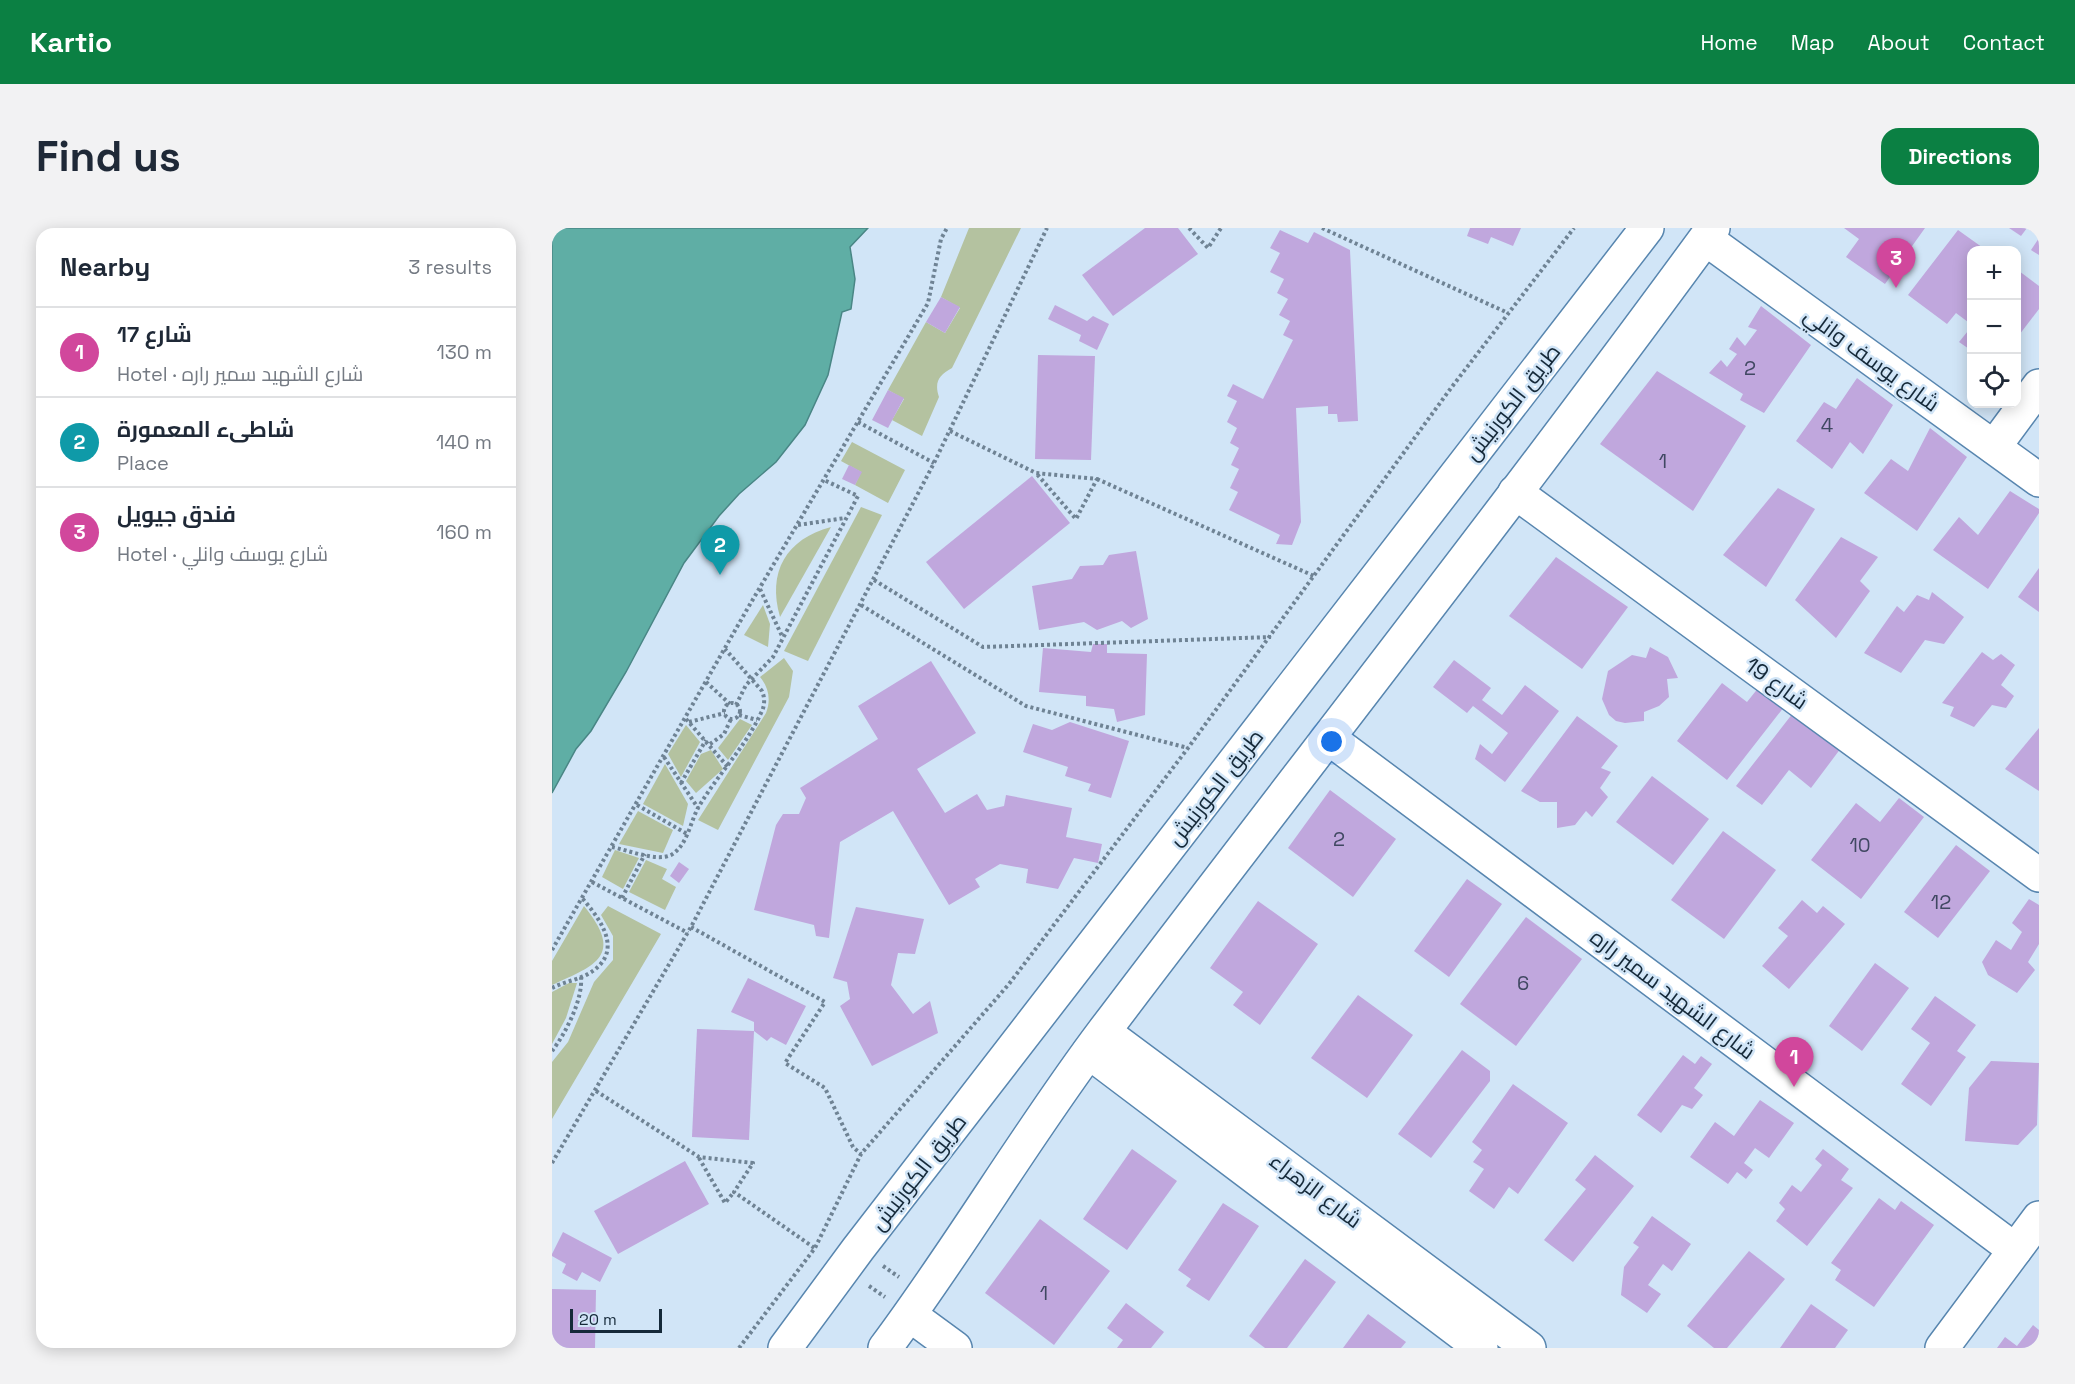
<!DOCTYPE html>
<html lang="en">
<head>
<meta charset="utf-8">
<style>
  body { margin:0; font-family:"Space Grotesk",Cairo,sans-serif; background:#f2f2f3; color:#1f2937 }
  .controls { position:absolute; right:18px; top:18px; display:grid; overflow:hidden; border-radius:12px; box-shadow:0 3px 15px #0003 }
  .controls button { width:54px; height:54px; display:grid; place-items:center; padding:0; border:0; border-bottom:2px solid #e0e1e3; background:#fff; color:#1f2937; font:30px sans-serif }
  .scale { position:absolute; left:18px; bottom:15px; width:92px; box-sizing:border-box; padding-left:6px; border:3px solid #152939; border-top:0; font-size:16px; line-height:21px; white-space:nowrap; color:#152939; -webkit-text-stroke:4px #d1e5f7; paint-order:stroke }
  .you { position:absolute; left:780px; top:514px; width:21px; height:21px; margin:-15px; border:4px solid #fff; border-radius:50%; background:#1a73e8; box-shadow:0 0 0 9px #1a73e833 }
  .badge { display:grid; place-items:center; width:39px; height:39px; border-radius:50%; background:#0b8043; color:#fff; font-size:20px; font-weight:700 }
  .pin { position:absolute; translate:-50% -50px; filter:drop-shadow(0 2px 3px #0008) }
  .pin::after { content:''; position:absolute; top:32px; width:21px; height:18px; background:inherit; clip-path:polygon(0 0,100% 0,50% 100%) }
  .list { margin:0; padding:0; list-style:none }
  h2 { display:flex; justify-content:space-between; align-items:center; height:78px; margin:0; padding:0 24px; font-size:26px }
  h2 small { font-size:20px; font-weight:400; color:#747a83 }
  .list li { display:grid; grid-template-columns:39px 1fr auto; gap:18px; align-items:center; box-sizing:border-box; height:90px; padding:0 24px; border-top:2px solid #e0e1e3 }
  .list b { display:block; font-size:22px; white-space:nowrap }
  .list p { margin:0; font-size:20px; white-space:nowrap; color:#747a83 }
  .list em { font-size:20px; font-style:normal; color:#747a83 }
  .icon { flex:none; width:33px; height:33px; fill:none; stroke:currentColor; stroke-width:2; stroke-linecap:round; stroke-linejoin:round }
  .map { position:relative; flex:none; width:1487px; height:1120px; overflow:hidden; border-radius:18px }
  header { display:flex; align-items:center; gap:36px; box-sizing:border-box; height:84px; padding:0 30px; background:#0b8043; color:#fff }
  header strong { font-size:28px }
  nav { display:flex; gap:33px; margin-inline-start:auto; font-size:21px }
  .intro { display:flex; align-items:center; justify-content:space-between; box-sizing:border-box; height:144px; padding:0 36px }
  h1 { margin:0; font-size:42px }
  .button { padding:15px 27px; border-radius:18px; background:#0b8043; color:#fff; font-size:21px; font-weight:700 }
  main { display:flex; gap:36px; padding:0 36px }
  aside { flex:1; background:#fff; border-radius:18px; box-shadow:0 3px 15px #0003 }
  .map>svg:first-child { display:block }
</style>
</head>
<body>
<header>
<strong>Kartio</strong>
<nav><a>Home</a><a>Map</a><a>About</a><a>Contact</a></nav>
</header>
<div class="intro"><h1>Find us</h1><a class="button">Directions</a></div>
<main>
<aside>
<h2>Nearby<small>3 results</small></h2>
<ul class="list">
<li><span class="badge" style="background:#d1479c">1</span><div><b>شارع 17</b><p>Hotel · شارع الشهيد سمير راره</p></div><em>130 m</em></li>
<li><span class="badge" style="background:#0f9aa8">2</span><div><b>شاطىء المعمورة</b><p>Place</p></div><em>140 m</em></li>
<li><span class="badge" style="background:#d1479c">3</span><div><b>فندق جيويل</b><p>Hotel · شارع يوسف وانلي</p></div><em>160 m</em></li>
</ul>
</aside>
<div class="map">
<svg width="1487" height="1120" viewBox="0 0 1487 1120">
  <rect width="100%" height="100%" fill="#d1e5f7"/>
  <g fill="#b4c2a0">
    <path d="M417,0H469L400,140C387,147 382,154 387,169L370,208L340,192L352,171L336,162L374,94L393,105L408,80L389,69Z"/>
    <path d="M300,214L353,242L336,275L303,257L309,244L289,233Z"/>
    <path d="M309,279L330,287L256,433L232,423Z"/>
    <path d="M279,299L228,389C215,344 234,311 279,299Z"/>
    <path d="M211,377L218,396L216,419L192,407Z"/>
    <path d="M232,430L241,443L237,469L166,602L146,592L214,485C219,472 217,460 208,449Z"/>
    <path d="M188,491L200,497L176,532L166,520Z"/>
    <path d="M134,497L148,514L129,549L116,526Z"/>
    <path d="M159,522L171,541L144,565L134,553L149,526Z"/>
    <path d="M113,536L136,576L131,598L91,576Z"/>
    <path d="M86,583L121,602L111,625L67,616Z"/>
    <path d="M63,622L87,630L71,661L50,649Z"/>
    <path d="M94,632L115,641L110,651L124,659L113,682L77,664Z"/>
    <path d="M32,678C72,727 45,737 0,757V733Z"/>
    <path d="M56,678L109,706L0,891V834L16,814L42,754L61,732V708L49,687Z"/>
    <path d="M17,755H25L14,790L0,816V764Z"/>
  </g>
  <path fill="#5faea5" stroke="#498685" stroke-width="1.5" d="M0,0H316L298,19L303,51L299,81L290,84L276,147L253,197L224,234L187,266L167,288L132,335L74,444L39,503L24,521L0,565Z"/>
  <g fill="#c0a7dd">
    <path d="M593,0H626L646,26L561,88L530,47Z"/>
    <path d="M918,0H969L961,18L939,9L936,16L915,8Z"/>
    <path d="M1292,0H1373L1333,56L1294,29L1307,11Z"/>
    <path d="M1457,0H1475L1469,8Z"/>
    <path d="M1475,0H1487V8Z"/>
    <path d="M728,2L756,15L762,4L798,22L806,193L786,194L785,186H776V178L744,180L749,294L740,317L724,316L728,307L677,282L686,264L678,260L687,241L679,237L687,220L678,215L685,200L675,194L685,173L675,168L681,156L711,171L741,112L731,107L738,93L727,87L736,71L725,65L732,51L718,44L728,25L718,20Z"/>
    <path d="M1406,2L1434,22H1420V97L1404,85L1395,96L1356,67Z"/>
    <path d="M1487,10V27L1479,22Z"/>
    <path d="M1467,43L1487,58V81L1464,111V47Z"/>
    <path d="M389,69L408,79L393,105L374,94Z"/>
    <path d="M503,77L535,93L541,88L557,96L545,122L527,113L529,107L496,91Z"/>
    <path d="M1209,78L1259,117L1212,185L1188,172L1191,166L1157,145L1169,132L1175,139L1185,126L1177,121L1185,109L1193,118L1205,102L1196,99Z"/>
    <path d="M1420,98V123L1407,114Z"/>
    <path d="M486,127L543,128L539,232L483,231Z"/>
    <path d="M1105,143L1194,198L1141,283L1048,216Z"/>
    <path d="M1305,150L1341,177L1311,226L1298,214L1280,241L1244,213L1272,174L1284,181Z"/>
    <path d="M336,162L352,170L336,200L320,192Z"/>
    <path d="M1378,200L1415,229L1365,303L1312,265L1339,231L1356,243Z"/>
    <path d="M297,237L310,244L303,257L290,251Z"/>
    <path d="M480,248L518,295L412,381L374,334Z"/>
    <path d="M1226,260L1263,281L1214,359L1171,327Z"/>
    <path d="M1458,263L1487,281V285L1436,361L1381,322L1407,289L1426,307Z"/>
    <path d="M1289,309L1326,329L1308,353L1318,363L1284,410L1243,372Z"/>
    <path d="M584,323L596,391L579,400L570,393L545,402L532,394L487,402L480,358L520,351L528,338L551,337L557,327Z"/>
    <path d="M1004,329L1076,379L1030,441L957,388Z"/>
    <path d="M1487,340V384L1466,369Z"/>
    <path d="M1380,364L1412,389L1392,416L1373,412L1349,445L1312,425L1345,378L1352,384L1365,367L1377,372Z"/>
    <path d="M541,416H555V425L595,426L593,487L565,494L562,481L534,478V468L487,464L491,420L539,424Z"/>
    <path d="M1098,419L1116,429L1126,450L1115,451L1117,469L1107,478L1092,484V493L1073,495L1064,493L1057,487L1050,471L1056,443L1080,427L1094,430Z"/>
    <path d="M1430,424L1441,432L1449,426L1463,437L1449,457L1462,468L1454,480L1440,477L1422,499L1398,488L1402,479L1390,475Z"/>
    <path d="M902,432L939,460L930,472L950,487L973,457L1007,483L953,554L923,531L928,516L940,526L956,505L921,478L915,485L881,459Z"/>
    <path d="M379,433L424,505L365,541L393,585L425,566L435,582L452,578L454,567L520,580L514,609L550,616L546,635L522,630L506,661L474,655L476,641L448,636L423,651L428,659L397,677L341,583L288,614L277,710L264,708L262,697L202,682L224,597L231,586H247L254,570L248,560L326,511L306,478Z"/>
    <path d="M1170,455L1195,474L1207,459L1232,479L1175,552L1125,513Z"/>
    <path d="M1241,485L1289,520L1259,560L1237,542L1210,577L1184,558Z"/>
    <path d="M1025,488L1066,518L1049,540L1059,544L1048,560L1056,569L1040,589L1034,583L1023,597L1005,600V574H988L969,563Z"/>
    <path d="M518,494L577,513L559,570L536,563L539,556L513,548L516,539L471,524L481,496L500,502Z"/>
    <path d="M1487,500V563L1453,541Z"/>
    <path d="M1100,548L1157,591L1121,637L1064,594Z"/>
    <path d="M778,562L844,611L801,669L736,620Z"/>
    <path d="M1347,570L1372,589L1309,671L1259,632L1304,575L1328,594Z"/>
    <path d="M1171,603L1224,642L1172,711L1119,672Z"/>
    <path d="M1404,617L1438,643L1386,710L1352,684Z"/>
    <path d="M127,634L137,641L127,655L118,648Z"/>
    <path d="M915,651L950,676L897,749L862,723Z"/>
    <path d="M1477,671L1487,677V716L1476,734L1483,742L1465,765L1436,747L1430,734L1444,712L1459,722L1470,704L1460,695Z"/>
    <path d="M1250,672L1265,685L1271,678L1293,696L1237,761L1210,738L1236,708L1226,700Z"/>
    <path d="M706,673L766,716L708,797L681,777L691,764L658,740Z"/>
    <path d="M304,679L372,691L363,726L346,725L339,757L361,786L378,773L386,805L320,838L288,778L298,771L295,754L281,750Z"/>
    <path d="M974,689L1030,731L964,818L908,776Z"/>
    <path d="M1323,735L1357,760L1310,823L1277,798Z"/>
    <path d="M196,750L254,778L234,817L219,809L215,813L202,803V794L179,784Z"/>
    <path d="M806,767L861,807L815,870L759,830Z"/>
    <path d="M1383,768L1424,797L1405,823L1414,829L1379,878L1349,856L1378,815L1359,801Z"/>
    <path d="M145,801L202,803L197,912L140,909Z"/>
    <path d="M910,822L938,843V853L879,930L846,906Z"/>
    <path d="M1131,827L1143,836L1149,828L1160,836L1142,860L1151,867L1140,881L1130,877L1109,905L1085,887Z"/>
    <path d="M1439,833L1487,835L1485,897L1466,917L1413,913L1417,860Z"/>
    <path d="M961,856L1016,895L966,966L957,959L942,981L917,963L932,941L921,934L930,922L920,914Z"/>
    <path d="M1208,872L1242,895L1217,930L1203,920L1192,935L1201,942L1194,951L1185,944L1176,956L1138,929L1163,894L1182,908Z"/>
    <path d="M580,921L625,953L575,1022L531,991Z"/>
    <path d="M1271,921L1297,941L1289,952L1301,960L1255,1018L1224,993L1233,981L1227,975L1240,957L1249,964L1270,937L1263,931Z"/>
    <path d="M1043,927L1082,958L1021,1034L992,1012L1034,961L1023,952Z"/>
    <path d="M133,933L157,976L66,1026L42,983Z"/>
    <path d="M1327,970L1343,982L1349,973L1382,997L1322,1079L1283,1052L1289,1042L1279,1035Z"/>
    <path d="M671,975L707,998L657,1073L634,1058L639,1051L626,1042Z"/>
    <path d="M1100,988L1139,1016L1120,1043L1111,1036L1096,1057L1109,1066L1095,1085L1069,1067L1072,1039L1087,1019L1081,1015Z"/>
    <path d="M488,991L558,1043L502,1117L433,1065Z"/>
    <path d="M11,1004L60,1030L48,1054L30,1044L25,1053L10,1045L14,1036L0,1028V1026Z"/>
    <path d="M1197,1023L1233,1051L1175,1120H1162L1135,1098Z"/>
    <path d="M753,1031L784,1054L735,1120H713L697,1108Z"/>
    <path d="M0,1061L44,1062L43,1120H0Z"/>
    <path d="M574,1075L612,1104L599,1120H565L571,1112L555,1100Z"/>
    <path d="M1259,1076L1296,1102L1283,1120H1228Z"/>
    <path d="M816,1086L854,1114L849,1120H791Z"/>
    <path d="M1481,1097L1487,1102V1120H1445L1453,1109L1465,1118Z"/>
  </g>
  <g fill="none" stroke-linecap="round" stroke-linejoin="round">
    <g stroke="#5886af" stroke-width="36">
      <g id="minor">
        <path d="M1154,11L1487,252"/>
        <path d="M1442,219L1487,158"/>
        <path d="M963,264L1487,647"/>
        <path d="M778,511L1463,1022"/>
        <path d="M552,804L977,1120"/>
        <path d="M537,824L929,1120"/>
        <path d="M358,1087L403,1120"/>
        <path d="M233,1120L306,1021L1095,0"/>
        <path d="M333,1120C410,1017 475,905 552,803C755,535 963,271 1161,0"/>
        <path d="M1390,1120L1487,990"/>
      </g>
    </g>
    <g stroke="#6f8394" stroke-width="4" stroke-dasharray="3 3" stroke-linecap="butt">
      <path d="M637,0L656,20L669,0"/>
      <path d="M770,0L956,85"/>
      <path d="M306,194L382,235"/>
      <path d="M398,203L484,245L545,251L524,291L484,245"/>
      <path d="M545,251L762,348"/>
      <path d="M246,297L293,290"/>
      <path d="M322,352L431,419L719,409"/>
      <path d="M208,361L230,408"/>
      <path d="M309,377L474,478L636,520"/>
      <path d="M154,454L178,476"/>
      <circle cx="180" cy="483" r="8"/>
      <path d="M184,477L194,457L221,429L306,268L272,252"/>
      <path d="M187,487L205,492"/>
      <path d="M134,491L176,539"/>
      <path d="M137,494L173,485"/>
      <path d="M158,516L172,506L179,491"/>
      <path d="M112,529L146,580"/>
      <path d="M129,555L154,512"/>
      <path d="M85,577L135,606"/>
      <path d="M60,619C76,622 104,634 119,627C135,618 138,595 146,580C165,547 193,520 209,485C213,478 213,470 210,463L173,421"/>
      <path d="M40,654L136,705"/>
      <path d="M70,670L93,626"/>
      <path d="M139,699L273,774L233,835L273,860L301,919L309,926"/>
      <path d="M0,722L197,378L376,75L389,11L395,0"/>
      <path d="M0,760C11,754 25,752 36,746C73,725 50,693 30,670"/>
      <path d="M0,823C14,805 31,771 29,749"/>
      <path d="M44,863L147,929L201,935L182,964L264,1021"/>
      <path d="M147,930L173,975L182,964"/>
      <path d="M0,935L139,699L382,235L495,0"/>
      <path d="M331,1038L347,1049"/>
      <path d="M317,1058L333,1069"/>
      <path d="M187,1120L263,1020L309,926L457,756L636,520L899,160L1022,0"/>
    </g>
    <use href="#minor" stroke="#fff" stroke-width="33"/>
  </g>
  <g text-anchor="middle" stroke-width="5" stroke-linejoin="round" paint-order="stroke">
    <g font-size="20" fill="#404862">
      <text x="1198" y="147">2</text>
      <text x="1275" y="204">4</text>
      <text x="1111" y="240">1</text>
      <text x="787" y="618">2</text>
      <text x="1308" y="624">10</text>
      <text x="1389" y="681">12</text>
      <text x="971" y="762">6</text>
      <text x="492" y="1072">1</text>
    </g>
    <g font-size="22" fill="#152939" stroke="#d1e5f7">
      <text transform="translate(1320 131) rotate(36)" y="8">شارع يوسف وانلي</text>
      <text transform="translate(960 174) rotate(-52)" y="8">طريق الكورنيش</text>
      <text transform="translate(1225 455) rotate(36)" y="8">شارع 19</text>
      <text transform="translate(663 559) rotate(-52)" y="8">طريق الكورنيش</text>
      <text transform="translate(1121 766) rotate(37)" y="8">شارع الشهيد سمير راره</text>
      <text transform="translate(366 944) rotate(-52)" y="8">طريق الكورنيش</text>
      <text transform="translate(764 962) rotate(37)" y="8">شارع الزهراء</text>
    </g>
  </g>
</svg>
<div class="controls">
<button>+</button>
<button>−</button>
<button><svg class="icon" aria-label="locate" viewBox="0 0 24 24"><circle cx="12" cy="12" r="6"/><path d="M12 2v4M12 18v4M2 12h4M18 12h4"/></svg></button>
</div>
<div class="scale">20 m</div>
<div class="you"></div>
<div class="pin badge" style="left:1242px;top:859px;background:#d1479c">1</div>
<div class="pin badge" style="left:168px;top:347px;background:#0f9aa8">2</div>
<div class="pin badge" style="left:1344px;top:60px;background:#d1479c">3</div>
</div>
</main>
</body>
</html>
